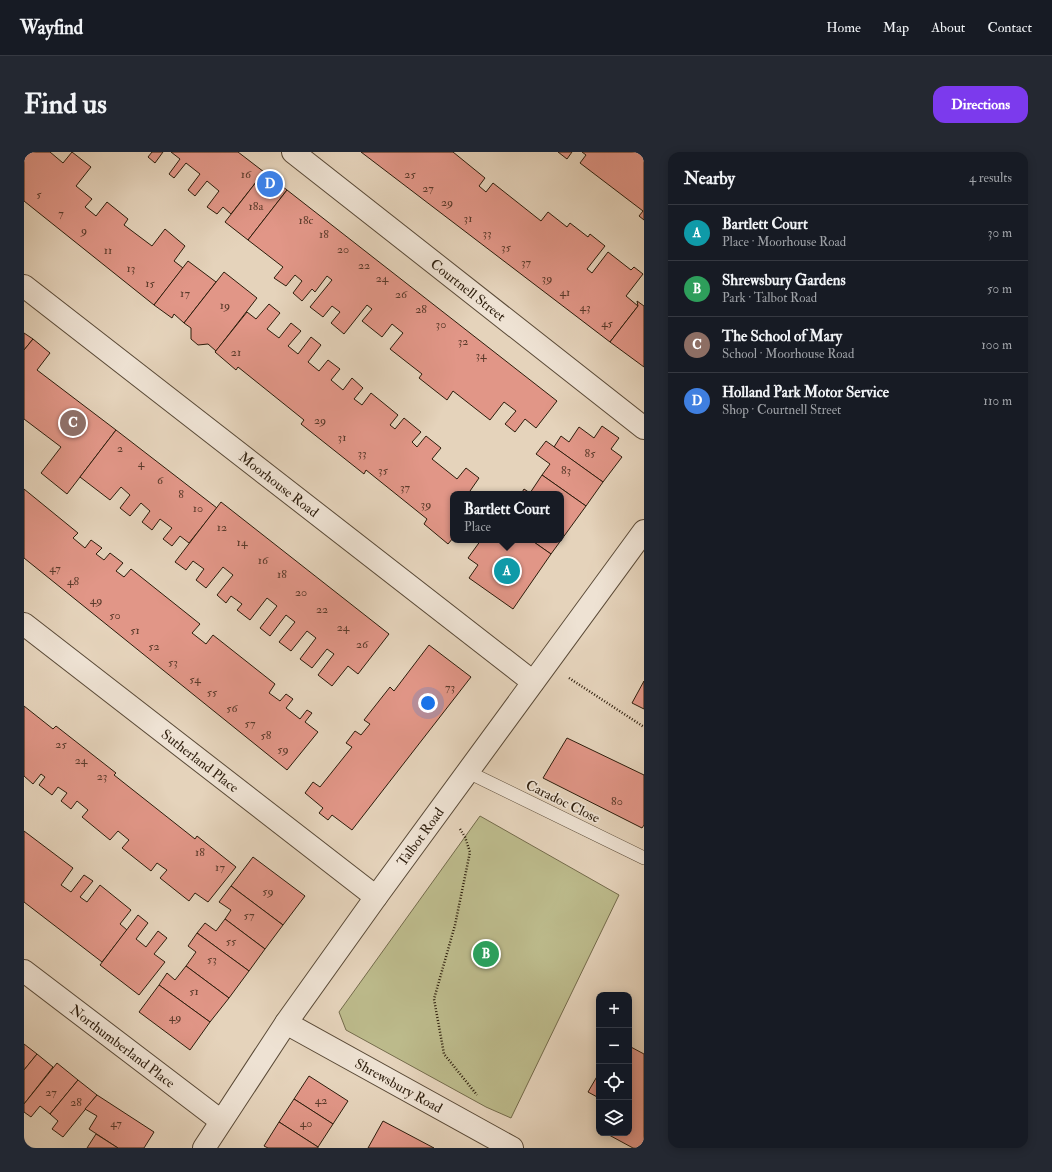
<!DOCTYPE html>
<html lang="en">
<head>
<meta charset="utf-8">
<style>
  body { margin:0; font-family:"IM FELL Double Pica",serif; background:#242831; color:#f1f3f6 }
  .controls { position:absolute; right:12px; bottom:12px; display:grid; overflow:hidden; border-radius:8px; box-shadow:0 2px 10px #0003 }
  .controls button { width:36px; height:36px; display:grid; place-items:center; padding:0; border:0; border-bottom:1px solid #363941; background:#171b24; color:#f1f3f6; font:20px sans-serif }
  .you { position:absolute; left:404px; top:551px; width:14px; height:14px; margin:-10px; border:3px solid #fff; border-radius:50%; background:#1a73e8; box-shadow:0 0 0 6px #1a73e833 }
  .badge { display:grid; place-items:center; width:26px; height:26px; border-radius:50%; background:#7c3aed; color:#fff; font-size:13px; font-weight:700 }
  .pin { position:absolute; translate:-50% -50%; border:2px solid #fff; box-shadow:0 1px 4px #0006 }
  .popup { position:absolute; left:426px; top:339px; width:114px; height:52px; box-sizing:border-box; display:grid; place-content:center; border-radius:8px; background:#171b24; filter:drop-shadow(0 1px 3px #0005); font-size:13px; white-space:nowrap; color:#9ea1a6 }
  .popup b { font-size:15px; color:#f1f3f6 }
  .popup::after { content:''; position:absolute; left:50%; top:100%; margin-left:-8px; border:8px solid transparent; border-top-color:#171b24 }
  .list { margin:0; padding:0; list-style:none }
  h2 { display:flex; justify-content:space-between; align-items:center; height:52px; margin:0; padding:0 16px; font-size:17px }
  h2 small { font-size:13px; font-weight:400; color:#9ea1a6 }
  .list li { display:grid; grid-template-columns:26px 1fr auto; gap:12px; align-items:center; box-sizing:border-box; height:56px; padding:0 16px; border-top:1px solid #363941 }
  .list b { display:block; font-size:15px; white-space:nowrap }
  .list p { margin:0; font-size:13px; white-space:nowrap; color:#9ea1a6 }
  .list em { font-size:13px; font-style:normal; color:#9ea1a6 }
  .icon { flex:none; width:22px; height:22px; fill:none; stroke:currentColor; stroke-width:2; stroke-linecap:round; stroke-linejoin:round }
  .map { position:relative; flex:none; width:620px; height:996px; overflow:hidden; border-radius:12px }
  header { display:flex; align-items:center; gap:24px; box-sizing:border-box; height:56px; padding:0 20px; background:#171b24; border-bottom:1px solid #363941 }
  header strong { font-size:19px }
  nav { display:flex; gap:22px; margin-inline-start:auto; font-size:14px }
  .intro { display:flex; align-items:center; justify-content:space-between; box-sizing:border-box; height:96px; padding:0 24px }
  h1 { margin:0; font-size:28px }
  .button { padding:10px 18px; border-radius:12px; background:#7c3aed; color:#fff; font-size:14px; font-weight:700 }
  main { display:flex; gap:24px; padding:0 24px }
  aside { flex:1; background:#171b24; border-radius:12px; box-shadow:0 2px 10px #0003 }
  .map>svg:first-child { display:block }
</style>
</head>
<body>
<header>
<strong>Wayfind</strong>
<nav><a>Home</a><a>Map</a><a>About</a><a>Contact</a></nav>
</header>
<div class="intro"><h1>Find us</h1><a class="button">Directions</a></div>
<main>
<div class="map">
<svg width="620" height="996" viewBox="0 0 620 996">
  <rect width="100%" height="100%" fill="#e5d3bb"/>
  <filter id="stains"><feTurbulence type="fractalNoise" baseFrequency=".005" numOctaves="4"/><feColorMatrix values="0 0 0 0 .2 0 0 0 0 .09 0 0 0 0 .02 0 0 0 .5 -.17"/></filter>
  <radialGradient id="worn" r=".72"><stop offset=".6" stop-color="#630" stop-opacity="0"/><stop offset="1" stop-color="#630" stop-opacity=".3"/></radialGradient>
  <path fill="#bcba8b" stroke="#746b4b" d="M456,664L595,743L487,966L462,955L322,878L315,860Z"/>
  <g fill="#e19687" stroke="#2c1c0b">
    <path d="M0,0H26L39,11L48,0L67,15L52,34L68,47L61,55L72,64L83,50L104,67L100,73L128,94L141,77L161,94L150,109L159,116L130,153L0,49Z"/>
    <path d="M128,0H139L131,11L124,5Z"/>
    <path d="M147,0H214L240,20L207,62L199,55L193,62L183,55L195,39L183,29L171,44L164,38L176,22L162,11L150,26L145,22L156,7Z"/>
    <path d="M337,0H429L461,26L455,34L462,40L469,31L517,69L524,60L543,75L546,71L564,85L566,82L581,94L563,117L568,121L584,100L607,118L610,115L619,122L602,144L614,154L586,190Z"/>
    <path d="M534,0H548L543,7Z"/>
    <path d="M558,0H620V68L615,64L619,59L556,11L562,3Z"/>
    <path d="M240,20L263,38L224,88L201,70Z"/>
    <path d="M263,38L533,249L512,276L501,267L491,280L481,272L492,259L480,250L466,268L429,239L423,248L395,226L398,222L366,197L379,181L368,172L358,185L338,169L348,157L343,153L320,182L307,171L316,160L308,154L299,165L286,155L308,128L303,124L291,140L288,137L278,149L269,141L278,129L271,123L262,134L250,126L259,115L224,88Z"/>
    <path d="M164,109L192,130L160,171L150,162L148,166L130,153Z"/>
    <path d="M200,120L233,146L192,199L184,192L174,193L167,187V176L160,171Z"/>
    <path d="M613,149L620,154V215L586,190L614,154Z"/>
    <path d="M245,152L256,161L243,177L255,186L267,171L277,179L264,194L274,202L287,185L297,193L284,210L295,219L304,208L316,217L307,228L319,238L328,226L339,236L330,247L338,253L347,241L374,263L366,273L371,277L380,266L397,280L388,290L393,295L402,284L417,296L408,307L433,327L442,316L455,326L446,339L449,342H429V386L424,392L400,372L403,367L342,318L340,322L277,272L280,268L214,215L212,218L191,200L223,160L232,167Z"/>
    <path d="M0,181L9,187L0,198Z"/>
    <path d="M9,187L26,201L13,218L92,278L43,342L17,321L37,295L0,267V198Z"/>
    <path d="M578,274L595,286L587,297L598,305L579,330L530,295L537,284L545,290L555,275L570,286Z"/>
    <path d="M92,278L193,356L165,391L156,384L148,394L139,387L148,376L136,367L128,378L118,370L126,359L117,351L106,364L96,356L106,343L97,335L86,348L56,325Z"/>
    <path d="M522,289L579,330L562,354L518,323L526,312L512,302Z"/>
    <path d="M518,323L562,354L527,402L507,388H537V342H497L500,337L506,341Z"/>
    <path d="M0,337L54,381L49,386L61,396L67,388L78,396L72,402L80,408L86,401L99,411L92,419L100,425L107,417L176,472L168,481L182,492L189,483L251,532L245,541L256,549L262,542L269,547L262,556L276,567L283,558L288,561L281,570L294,580L263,618L0,406Z"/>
    <path d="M197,350L365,482L334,522L324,514L308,534L294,523L310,502L303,497L288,516L276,507L292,486L283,479L267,499L255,490L271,470L262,463L246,484L236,476L253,454L243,446L226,468L213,458L218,452L207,444L202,451L193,443L209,423L199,415L182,436L172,428L180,417L169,409L162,418L151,410Z"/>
    <path d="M457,388H507L527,402L489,457L445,426L454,413L444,406Z"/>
    <path d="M405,493L447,525L328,678L308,663L304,668L295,661L299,656L281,641L289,630L296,635L328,595L322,591L331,579L337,583L346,572L340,568L366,535L370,539Z"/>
    <path d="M620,529V557L608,551Z"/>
    <path d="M0,554L29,577L32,574L92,621L90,623L171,687L173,684L212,715L184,750L171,741L165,749L136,726L143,718L133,711L127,719L98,696L105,688L94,679L86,688L58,665L64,658L53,649L47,657L37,649L43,641L34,635L28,643L15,633L21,625L17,622L9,632L0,624Z"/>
    <path d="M543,586L620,623V673L618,676L519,626Z"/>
    <path d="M0,679L49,716L37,733L47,740L60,723L69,729L56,745L63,750L76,733L107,758L96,772L103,778L78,810L0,750Z"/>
    <path d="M229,705L281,744L259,773L207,734Z"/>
    <path d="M207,734L259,773L241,797L201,767L207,758L195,750Z"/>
    <path d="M114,763L124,771L112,787L122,795L134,779L143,786L130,802L141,810L115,843L76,813Z"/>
    <path d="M201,767L241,797L225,819L173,781L181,771L192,779Z"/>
    <path d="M173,781L225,819L205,846L162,814L172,800L164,794Z"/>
    <path d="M162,814L205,846L186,870L135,833L143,821L151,828Z"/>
    <path d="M135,833L186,870L166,898L115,860Z"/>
    <path d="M0,892L13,902L0,918Z"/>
    <path d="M605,894L620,902V996H609L585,983L586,981H605Z"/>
    <path d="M13,902L29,915L0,952V918Z"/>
    <path d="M33,911L54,928L26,962L16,954L7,965L0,960V952Z"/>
    <path d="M575,921V946L564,940Z"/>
    <path d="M285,924L324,949L309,972L270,947Z"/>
    <path d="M54,928L73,943L39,985L28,977L34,969L26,962Z"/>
    <path d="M73,943L130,980L120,996H94L65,977L73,964L61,957Z"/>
    <path d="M270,947L309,972L294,995L255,970Z"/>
    <path d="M359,969L410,996H344Z"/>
    <path d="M255,970L294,995V996H244L240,994Z"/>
    <path d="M72,982L94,996H63Z"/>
  </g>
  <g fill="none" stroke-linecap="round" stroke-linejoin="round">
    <g stroke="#5a4a37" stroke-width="14">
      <path id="lane" d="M444,620L620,706"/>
    </g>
    <g stroke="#5a4a37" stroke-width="24">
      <g id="street">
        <path id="s1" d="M269,0L620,276"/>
        <path id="s2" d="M0,134L509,530"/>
        <path id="s3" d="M0,472L352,745"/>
        <path id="s4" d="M0,819L197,969"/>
        <path id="s5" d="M262,871L488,996"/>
        <path id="s6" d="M180,996L262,871L352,745L620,379"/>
      </g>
    </g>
    <g stroke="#2c1c0b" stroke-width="2.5" stroke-dasharray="1 2" stroke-linecap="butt">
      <path d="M545,526L620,575"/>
      <path d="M436,677L441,685L446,700L431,773L410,847L420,902L453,943"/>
    </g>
    <use href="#lane" stroke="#eee2d3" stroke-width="13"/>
    <use href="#street" stroke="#eee2d3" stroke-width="22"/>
  </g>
  <g text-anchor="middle" stroke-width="3.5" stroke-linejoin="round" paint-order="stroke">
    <g font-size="12" fill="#593a2a">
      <text x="222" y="26">16</text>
      <text x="386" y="26">25</text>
      <text x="404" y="40">27</text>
      <text x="15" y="46">5</text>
      <text x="423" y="54">29</text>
      <text x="232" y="58">18a</text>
      <text x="37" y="65">7</text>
      <text x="444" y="70">31</text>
      <text x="282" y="72">18c</text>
      <text x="60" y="82">9</text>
      <text x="463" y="85">33</text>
      <text x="300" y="86">18</text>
      <text x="482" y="99">35</text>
      <text x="319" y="101">20</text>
      <text x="84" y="102">11</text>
      <text x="502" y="114">37</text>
      <text x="340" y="117">22</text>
      <text x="107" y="120">13</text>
      <text x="358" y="130">24</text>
      <text x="523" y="130">39</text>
      <text x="126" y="135">15</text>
      <text x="541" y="144">41</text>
      <text x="161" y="145">17</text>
      <text x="377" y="146">26</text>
      <text x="201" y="157">19</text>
      <text x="561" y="159">43</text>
      <text x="397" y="161">28</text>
      <text x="583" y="175">45</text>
      <text x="417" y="176">30</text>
      <text x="439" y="193">32</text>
      <text x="212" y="204">21</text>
      <text x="457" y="207">34</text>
      <text x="296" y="272">29</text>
      <text x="318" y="289">31</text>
      <text x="96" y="300">2</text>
      <text x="338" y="305">33</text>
      <text x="566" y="305">85</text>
      <text x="117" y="315">4</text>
      <text x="359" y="322">35</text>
      <text x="542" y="322">83</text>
      <text x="136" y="332">6</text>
      <text x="381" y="339">37</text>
      <text x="157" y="346">8</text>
      <text x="402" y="356">39</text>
      <text x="174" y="360">10</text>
      <text x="198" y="379">12</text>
      <text x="218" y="394">14</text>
      <text x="239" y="412">16</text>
      <text x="31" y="420">47</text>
      <text x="258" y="426">18</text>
      <text x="49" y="433">48</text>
      <text x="277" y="444">20</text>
      <text x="72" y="452">49</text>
      <text x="298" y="461">22</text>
      <text x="91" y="467">50</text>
      <text x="319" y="479">24</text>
      <text x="111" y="482">51</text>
      <text x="338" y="496">26</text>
      <text x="130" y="498">52</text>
      <text x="149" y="514">53</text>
      <text x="171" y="531">54</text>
      <text x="426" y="539">73</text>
      <text x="188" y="544">55</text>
      <text x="208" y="560">56</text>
      <text x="226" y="575">57</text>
      <text x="242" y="587">58</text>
      <text x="37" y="596">25</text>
      <text x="259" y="601">59</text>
      <text x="57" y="612">24</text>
      <text x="78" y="628">23</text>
      <text x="593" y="653">80</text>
      <text x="176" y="704">18</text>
      <text x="196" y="719">17</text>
      <text x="244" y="743">59</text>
      <text x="225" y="767">57</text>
      <text x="207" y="793">55</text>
      <text x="188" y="811">53</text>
      <text x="170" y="843">51</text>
      <text x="151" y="869">49</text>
      <text x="27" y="944">27</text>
      <text x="297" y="952">42</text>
      <text x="52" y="954">28</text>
      <text x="92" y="975">47</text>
      <text x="282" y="975">40</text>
    </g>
    <g font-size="14" fill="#2c1c0b" stroke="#eee2d3">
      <text dy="5" stroke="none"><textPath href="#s1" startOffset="223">Courtnell Street</textPath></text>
      <text dy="5" stroke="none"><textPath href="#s2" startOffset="323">Moorhouse Road</textPath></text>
      <text dy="5" stroke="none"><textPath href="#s3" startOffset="223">Sutherland Place</textPath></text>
      <text transform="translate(539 649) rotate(26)" y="5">Caradoc Close</text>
      <text dy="5" stroke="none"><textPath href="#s6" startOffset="379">Talbot Road</textPath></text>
      <text dy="5" stroke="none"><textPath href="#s4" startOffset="124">Northumberland Place</textPath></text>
      <text dy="5" stroke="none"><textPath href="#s5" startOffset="129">Shrewsbury Road</textPath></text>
    </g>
  </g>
  <rect width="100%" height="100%" filter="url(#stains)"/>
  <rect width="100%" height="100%" fill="url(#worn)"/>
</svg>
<div class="controls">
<button>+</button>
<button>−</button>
<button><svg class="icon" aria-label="locate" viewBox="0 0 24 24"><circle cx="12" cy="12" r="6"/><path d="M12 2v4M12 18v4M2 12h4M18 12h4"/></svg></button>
<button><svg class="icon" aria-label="layers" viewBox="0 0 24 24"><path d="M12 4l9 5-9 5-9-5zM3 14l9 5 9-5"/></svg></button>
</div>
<div class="you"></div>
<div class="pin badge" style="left:483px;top:419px;background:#0f9aa8">A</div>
<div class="popup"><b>Bartlett Court</b>Place</div>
<div class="pin badge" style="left:462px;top:802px;background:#2e9e5b">B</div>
<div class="pin badge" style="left:49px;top:271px;background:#8d6e63">C</div>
<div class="pin badge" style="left:246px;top:32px;background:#3f7fe0">D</div>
</div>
<aside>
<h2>Nearby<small>4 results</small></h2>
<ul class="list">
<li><span class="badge" style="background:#0f9aa8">A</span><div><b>Bartlett Court</b><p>Place · Moorhouse Road</p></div><em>30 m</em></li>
<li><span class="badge" style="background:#2e9e5b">B</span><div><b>Shrewsbury Gardens</b><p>Park · Talbot Road</p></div><em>50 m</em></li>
<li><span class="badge" style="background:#8d6e63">C</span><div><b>The School of Mary</b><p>School · Moorhouse Road</p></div><em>100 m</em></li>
<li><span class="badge" style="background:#3f7fe0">D</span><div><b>Holland Park Motor Service</b><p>Shop · Courtnell Street</p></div><em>110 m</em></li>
</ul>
</aside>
</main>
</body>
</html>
